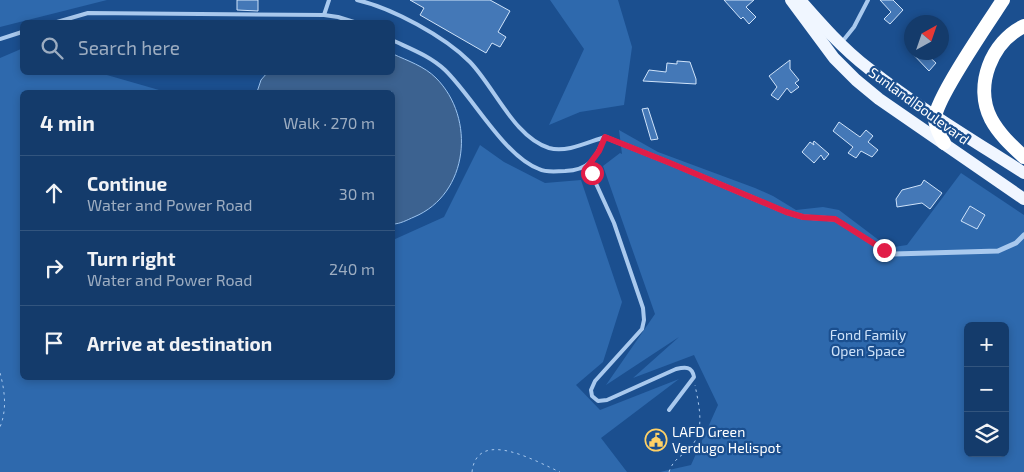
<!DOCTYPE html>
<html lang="en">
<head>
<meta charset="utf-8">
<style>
  body { margin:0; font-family:"Exo 2",sans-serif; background:#214673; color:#f1f3f6 }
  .controls { position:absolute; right:15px; bottom:15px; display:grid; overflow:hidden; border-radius:8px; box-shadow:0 2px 8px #0003 }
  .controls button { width:45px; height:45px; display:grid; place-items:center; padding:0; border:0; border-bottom:1px solid #33557e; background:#143b6b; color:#f1f3f6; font:25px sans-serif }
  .compass { position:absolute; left:904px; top:15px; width:45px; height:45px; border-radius:50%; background:#143b6b; box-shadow:0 2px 8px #0003; rotate:40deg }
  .stop { position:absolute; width:15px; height:15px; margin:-11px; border:4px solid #e11d48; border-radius:50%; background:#fff }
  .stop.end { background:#e11d48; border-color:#fff; box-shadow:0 1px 5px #0008 }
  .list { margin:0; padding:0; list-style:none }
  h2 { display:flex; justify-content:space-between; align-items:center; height:65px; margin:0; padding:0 20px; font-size:21px }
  h2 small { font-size:16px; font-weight:400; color:#9dadc1 }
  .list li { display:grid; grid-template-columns:32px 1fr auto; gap:15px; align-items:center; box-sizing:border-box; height:75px; padding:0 20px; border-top:1px solid #33557e }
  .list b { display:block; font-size:19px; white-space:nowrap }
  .list p { margin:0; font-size:16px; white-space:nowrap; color:#9dadc1 }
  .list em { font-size:16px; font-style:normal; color:#9dadc1 }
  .icon { flex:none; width:28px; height:28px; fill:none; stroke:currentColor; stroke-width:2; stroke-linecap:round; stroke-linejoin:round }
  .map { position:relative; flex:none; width:1024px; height:472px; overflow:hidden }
  .search { position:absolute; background:#143b6b; box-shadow:0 2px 8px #0003; left:20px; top:20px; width:375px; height:55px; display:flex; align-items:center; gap:12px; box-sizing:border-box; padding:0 18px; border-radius:8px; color:#9dadc1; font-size:19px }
  .panel { position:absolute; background:#143b6b; box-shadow:0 2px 8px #0003; left:20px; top:90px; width:375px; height:290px; border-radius:8px }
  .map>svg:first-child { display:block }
</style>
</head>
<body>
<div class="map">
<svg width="1024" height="472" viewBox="0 0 1024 472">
  <rect width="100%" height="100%" fill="#1b4f8f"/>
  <g fill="#2e69ad" fill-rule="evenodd">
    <path d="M0,0H107L0,27Z"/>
    <path d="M550,0H618L632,47L624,105L580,112L549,125L584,49Z"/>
    <path d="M21,49L22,72L100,73L166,92H22V378H392L393,240L444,217L480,145L504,162L545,183L581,180L622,302L603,362L576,385L600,410L679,379L601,438L627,472H0V58Z"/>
    <path d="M619,130L658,152L755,188L773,196L796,210L823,207L839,210L884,244L894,247L907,245L961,173L1024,215V472H660L691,465L718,405L694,355L633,378L679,337L606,385L655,314L603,166L620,153L622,154ZM968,326H1005V453H968Z"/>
  </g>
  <path fill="#3c6290" stroke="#9cc4f0" d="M393,54C408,61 424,66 436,78C476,118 469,194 414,217C407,220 400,224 393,224L392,92H257L261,80L267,73L392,72Z"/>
  <g fill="#4478b7" stroke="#cfe3fa">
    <path d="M237,0H258V11L237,10Z"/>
    <path d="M410,0H490L510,11L498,32L506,37L500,47L492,43L486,53L420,15L424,8Z"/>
    <path d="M724,0H754L746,7L756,17L749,24L743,17L741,19Z"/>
    <path d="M880,0H893L903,10L890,24L884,19L891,12Z"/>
    <path d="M911,52H924L936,63L929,71Z"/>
    <path d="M790,60V69L799,80L795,83L799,87L791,93L787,88L778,100L771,95L777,87L769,76Z"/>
    <path d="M677,61L690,62L696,79V84L643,81L649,70L666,72L667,63L677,64Z"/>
    <path d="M648,108L658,139L651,140L642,109Z"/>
    <path d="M839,122L860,137L866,130L873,136L868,142L878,150L872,157L861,151L856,158L848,153L853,147L833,131Z"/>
    <path d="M814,141L829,154L824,160L821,155L814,163L802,152L810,142L814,145L813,143Z"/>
    <path d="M924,180L942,193L930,209L922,203L897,207L896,199L902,190L921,185Z"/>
    <path d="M970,206L985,215L977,229L961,221Z"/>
  </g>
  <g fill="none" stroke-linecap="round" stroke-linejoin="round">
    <g stroke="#a9c9ee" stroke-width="1" stroke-dasharray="2.5 4" stroke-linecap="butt">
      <path d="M0,373C5,391 7,410 0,427"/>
      <path d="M472,472C477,427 537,462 560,472"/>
      <path d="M669,472C673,460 680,457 689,449C706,432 699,406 695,385"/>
    </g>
    <g stroke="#a9c9ee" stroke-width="4">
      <path d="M357,0C392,8 444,36 470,62C495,88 514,137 549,148C567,153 588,142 605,137"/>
      <path d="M324,15L329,0"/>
      <path d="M57,22L88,13L324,15L338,17L354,22"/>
      <path d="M0,39L22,32"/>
      <path d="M392,40C411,49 430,56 445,70C473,97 504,156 539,169C547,173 557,171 565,171C591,170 595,158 605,137"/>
      <path d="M842,42L854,27L868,0"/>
      <path d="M588,166L614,223L643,308L644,320L642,329L595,381L591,390L592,396L598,401L607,400L676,369C685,367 692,366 694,377L669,410"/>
    </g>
    <path stroke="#a9c9ee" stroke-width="5" d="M605,137L670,163L786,212L803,217L835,219L884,250L894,254L998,251L1016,243L1024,235"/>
    <g stroke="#f0f6ff" stroke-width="12">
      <path d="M791,0L834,58L856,80L879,99L1024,199"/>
      <path d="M800,0C821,24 843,49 868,68C917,107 971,139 1024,173"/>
    </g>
    <g stroke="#fff" stroke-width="14">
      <path d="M1024,26C991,42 974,86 991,119C999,134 1011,145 1024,157"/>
      <path d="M944,143C940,135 935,127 935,118C936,98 990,20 1003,0"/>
    </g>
  </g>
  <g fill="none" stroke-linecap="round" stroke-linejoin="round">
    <path stroke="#e11d48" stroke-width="6" d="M592,173L588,166L599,151L605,137L670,163L786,212L803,217L835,219L884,250"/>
  </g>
  <defs>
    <g id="civic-ring" transform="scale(1.125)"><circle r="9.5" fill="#1b4f8f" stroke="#ffd166" stroke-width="1.5"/><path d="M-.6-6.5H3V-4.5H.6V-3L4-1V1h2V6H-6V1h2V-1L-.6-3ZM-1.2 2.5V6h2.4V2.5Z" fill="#ffd166"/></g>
  </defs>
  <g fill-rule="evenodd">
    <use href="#civic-ring" x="656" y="440"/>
  </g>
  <g text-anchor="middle" stroke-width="4.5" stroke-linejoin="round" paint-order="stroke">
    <g font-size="14" fill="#fff" stroke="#1b4f8f">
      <text transform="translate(919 106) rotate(36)" y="5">Sunland Boulevard</text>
    </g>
    <g font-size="14" fill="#cfe3fa" stroke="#1b4f8f">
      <text x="868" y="340">Fond Family<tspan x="868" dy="16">Open Space</tspan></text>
    </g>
    <g font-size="14" fill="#fff" stroke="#1b4f8f" text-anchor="start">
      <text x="672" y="437">LAFD Green<tspan x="672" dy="16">Verdugo Helispot</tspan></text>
    </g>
  </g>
</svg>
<div class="controls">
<button>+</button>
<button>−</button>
<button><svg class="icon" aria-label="layers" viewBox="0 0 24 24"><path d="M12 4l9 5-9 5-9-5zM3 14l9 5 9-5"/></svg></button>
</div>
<svg class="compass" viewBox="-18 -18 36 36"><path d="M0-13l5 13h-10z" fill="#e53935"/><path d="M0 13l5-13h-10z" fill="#9dadc1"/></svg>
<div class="stop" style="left:592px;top:173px"></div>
<div class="stop end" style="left:884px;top:250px"></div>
<div class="search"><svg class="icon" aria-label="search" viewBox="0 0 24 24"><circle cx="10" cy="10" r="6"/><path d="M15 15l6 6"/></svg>Search here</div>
<section class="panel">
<h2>4 min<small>Walk · 270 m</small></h2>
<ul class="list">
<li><svg class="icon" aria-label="ahead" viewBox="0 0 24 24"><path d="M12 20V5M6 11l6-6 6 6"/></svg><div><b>Continue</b><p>Water and Power Road</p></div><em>30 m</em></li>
<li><svg class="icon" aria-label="right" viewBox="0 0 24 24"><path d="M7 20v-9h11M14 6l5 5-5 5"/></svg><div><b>Turn right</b><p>Water and Power Road</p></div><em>240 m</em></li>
<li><svg class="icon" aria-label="arrive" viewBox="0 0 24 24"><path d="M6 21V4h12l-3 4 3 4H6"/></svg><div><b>Arrive at destination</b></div></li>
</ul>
</section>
</div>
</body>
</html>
